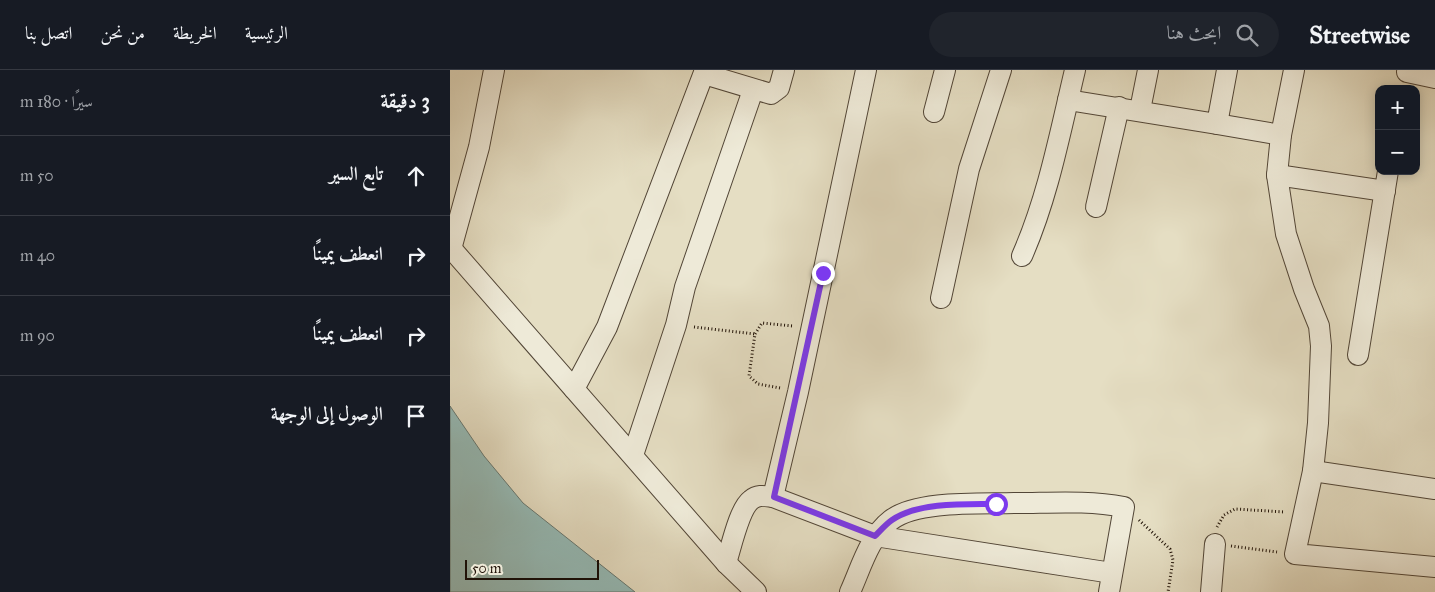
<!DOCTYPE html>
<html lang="ar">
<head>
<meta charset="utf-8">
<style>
  body { margin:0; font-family:"IM FELL Great Primer",Amiri,serif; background:#20242c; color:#f1f3f6; direction:rtl }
  .controls { position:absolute; right:15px; top:15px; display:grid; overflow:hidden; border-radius:10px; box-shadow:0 2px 12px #0003 }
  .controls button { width:45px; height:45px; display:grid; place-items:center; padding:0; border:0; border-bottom:1px solid #363941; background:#171b24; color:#f1f3f6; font:25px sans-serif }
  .scale { position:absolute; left:15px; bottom:12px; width:134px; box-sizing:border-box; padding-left:5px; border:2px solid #211308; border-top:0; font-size:14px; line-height:18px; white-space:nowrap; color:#211308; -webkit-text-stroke:4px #eeead8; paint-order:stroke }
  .stop { position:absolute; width:15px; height:15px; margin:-11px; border:4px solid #7c3aed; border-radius:50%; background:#fff }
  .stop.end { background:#7c3aed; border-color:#fff; box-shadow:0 1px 5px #0008 }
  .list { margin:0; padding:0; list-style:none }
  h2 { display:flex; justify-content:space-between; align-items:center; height:65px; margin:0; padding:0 20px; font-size:21px }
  h2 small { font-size:16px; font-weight:400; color:#9ea1a6 }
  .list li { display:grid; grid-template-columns:32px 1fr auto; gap:15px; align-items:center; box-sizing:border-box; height:80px; padding:0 20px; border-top:1px solid #363941 }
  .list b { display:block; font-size:19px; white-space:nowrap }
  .list em { font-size:16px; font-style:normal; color:#9ea1a6 }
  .icon { flex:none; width:28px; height:28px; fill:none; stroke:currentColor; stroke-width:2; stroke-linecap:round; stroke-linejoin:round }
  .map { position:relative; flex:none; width:985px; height:522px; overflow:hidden; direction:ltr }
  header { display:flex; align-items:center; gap:30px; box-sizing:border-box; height:70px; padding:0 25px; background:#171b24; border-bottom:1px solid #363941 }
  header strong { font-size:24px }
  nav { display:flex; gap:28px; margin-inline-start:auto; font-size:18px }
  .search { width:350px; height:45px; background:#20242c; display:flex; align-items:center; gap:12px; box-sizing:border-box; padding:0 18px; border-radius:28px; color:#9ea1a6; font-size:19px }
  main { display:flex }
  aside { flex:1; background:#171b24 }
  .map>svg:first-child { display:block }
</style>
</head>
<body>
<header>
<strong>Streetwise</strong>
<div class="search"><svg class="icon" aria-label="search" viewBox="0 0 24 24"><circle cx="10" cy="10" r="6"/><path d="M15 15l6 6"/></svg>ابحث هنا</div>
<nav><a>الرئيسية</a><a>الخريطة</a><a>من نحن</a><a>اتصل بنا</a></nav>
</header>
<main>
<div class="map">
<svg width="985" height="522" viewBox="0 0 985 522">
  <rect width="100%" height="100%" fill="#e5dec3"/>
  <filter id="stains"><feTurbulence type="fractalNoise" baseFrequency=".004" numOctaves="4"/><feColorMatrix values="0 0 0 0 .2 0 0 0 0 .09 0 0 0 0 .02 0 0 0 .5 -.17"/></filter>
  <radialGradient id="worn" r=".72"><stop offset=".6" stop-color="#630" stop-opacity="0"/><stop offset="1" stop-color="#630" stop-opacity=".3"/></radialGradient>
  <path fill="#96bcb8" stroke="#677872" d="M0,336L34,386L73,433L185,522H0Z"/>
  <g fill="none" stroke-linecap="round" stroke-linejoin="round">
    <g stroke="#524637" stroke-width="22">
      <g id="minor">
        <path d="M844,0L831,65L827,105L836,164L854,219L869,256L871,276L868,353L863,401L845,484L985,497"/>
        <path d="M957,2L985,8"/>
        <path d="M254,4L321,24L329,18L334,0"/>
        <path d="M618,30L767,54L777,0"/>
        <path d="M690,40L698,0"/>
        <path d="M484,42L495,0"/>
        <path d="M767,54L831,65"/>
        <path d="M827,105L935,121"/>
        <path d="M646,137L669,37"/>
        <path d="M0,177L276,493L306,522"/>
        <path d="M1,179L29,77L44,0"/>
        <path d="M572,186C598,127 610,63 625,0"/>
        <path d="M491,228L519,99L551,0"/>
        <path d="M908,285L938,101"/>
        <path d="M124,319L157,257L255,0"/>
        <path d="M183,385L226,255L235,217L303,20"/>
        <path d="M863,401L985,419"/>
        <path d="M323,427L348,322L416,0"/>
        <path d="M276,493C281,478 289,439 301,430C308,424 315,426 323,427L425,466L662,503"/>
        <path d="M400,522C411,498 419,467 441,450C467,430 532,434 564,433C601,433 637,430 674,437L659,522"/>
        <path d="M761,522L765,474"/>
      </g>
    </g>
    <g stroke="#211308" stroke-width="3" stroke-dasharray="1 2.5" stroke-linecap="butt">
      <path d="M244,257L305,264"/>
      <path d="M330,318L308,314L299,306L305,264L312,253L343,256"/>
      <path d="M689,450L720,479L723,490L718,522"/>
      <path d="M767,457L774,445L785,439L835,442"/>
      <path d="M781,476L827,482"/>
    </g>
    <use href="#minor" stroke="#eeead8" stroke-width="20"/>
  </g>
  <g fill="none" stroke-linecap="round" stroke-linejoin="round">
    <path stroke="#7c3aed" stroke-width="6" d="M373,203L324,427L425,466C430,461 436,454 442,450C468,432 516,434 546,434"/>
  </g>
  <rect width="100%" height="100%" filter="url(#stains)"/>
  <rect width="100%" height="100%" fill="url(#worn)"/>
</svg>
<div class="controls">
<button>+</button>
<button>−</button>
</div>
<div class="scale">50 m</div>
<div class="stop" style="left:546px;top:434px"></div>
<div class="stop end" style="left:373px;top:203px"></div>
</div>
<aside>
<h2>3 دقيقة<small>سيرًا · 180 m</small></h2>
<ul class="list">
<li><svg class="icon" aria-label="ahead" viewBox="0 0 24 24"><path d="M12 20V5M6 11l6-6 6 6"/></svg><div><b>تابع السير</b></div><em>50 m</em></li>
<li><svg class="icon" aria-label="right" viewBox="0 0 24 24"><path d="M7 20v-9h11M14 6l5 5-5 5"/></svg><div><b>انعطف يمينًا</b></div><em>40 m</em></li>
<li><svg class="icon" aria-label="right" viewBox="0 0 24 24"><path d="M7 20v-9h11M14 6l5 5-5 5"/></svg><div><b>انعطف يمينًا</b></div><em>90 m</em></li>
<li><svg class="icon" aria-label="arrive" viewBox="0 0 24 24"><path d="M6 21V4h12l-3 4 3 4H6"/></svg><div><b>الوصول إلى الوجهة</b></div></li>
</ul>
</aside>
</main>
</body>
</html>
